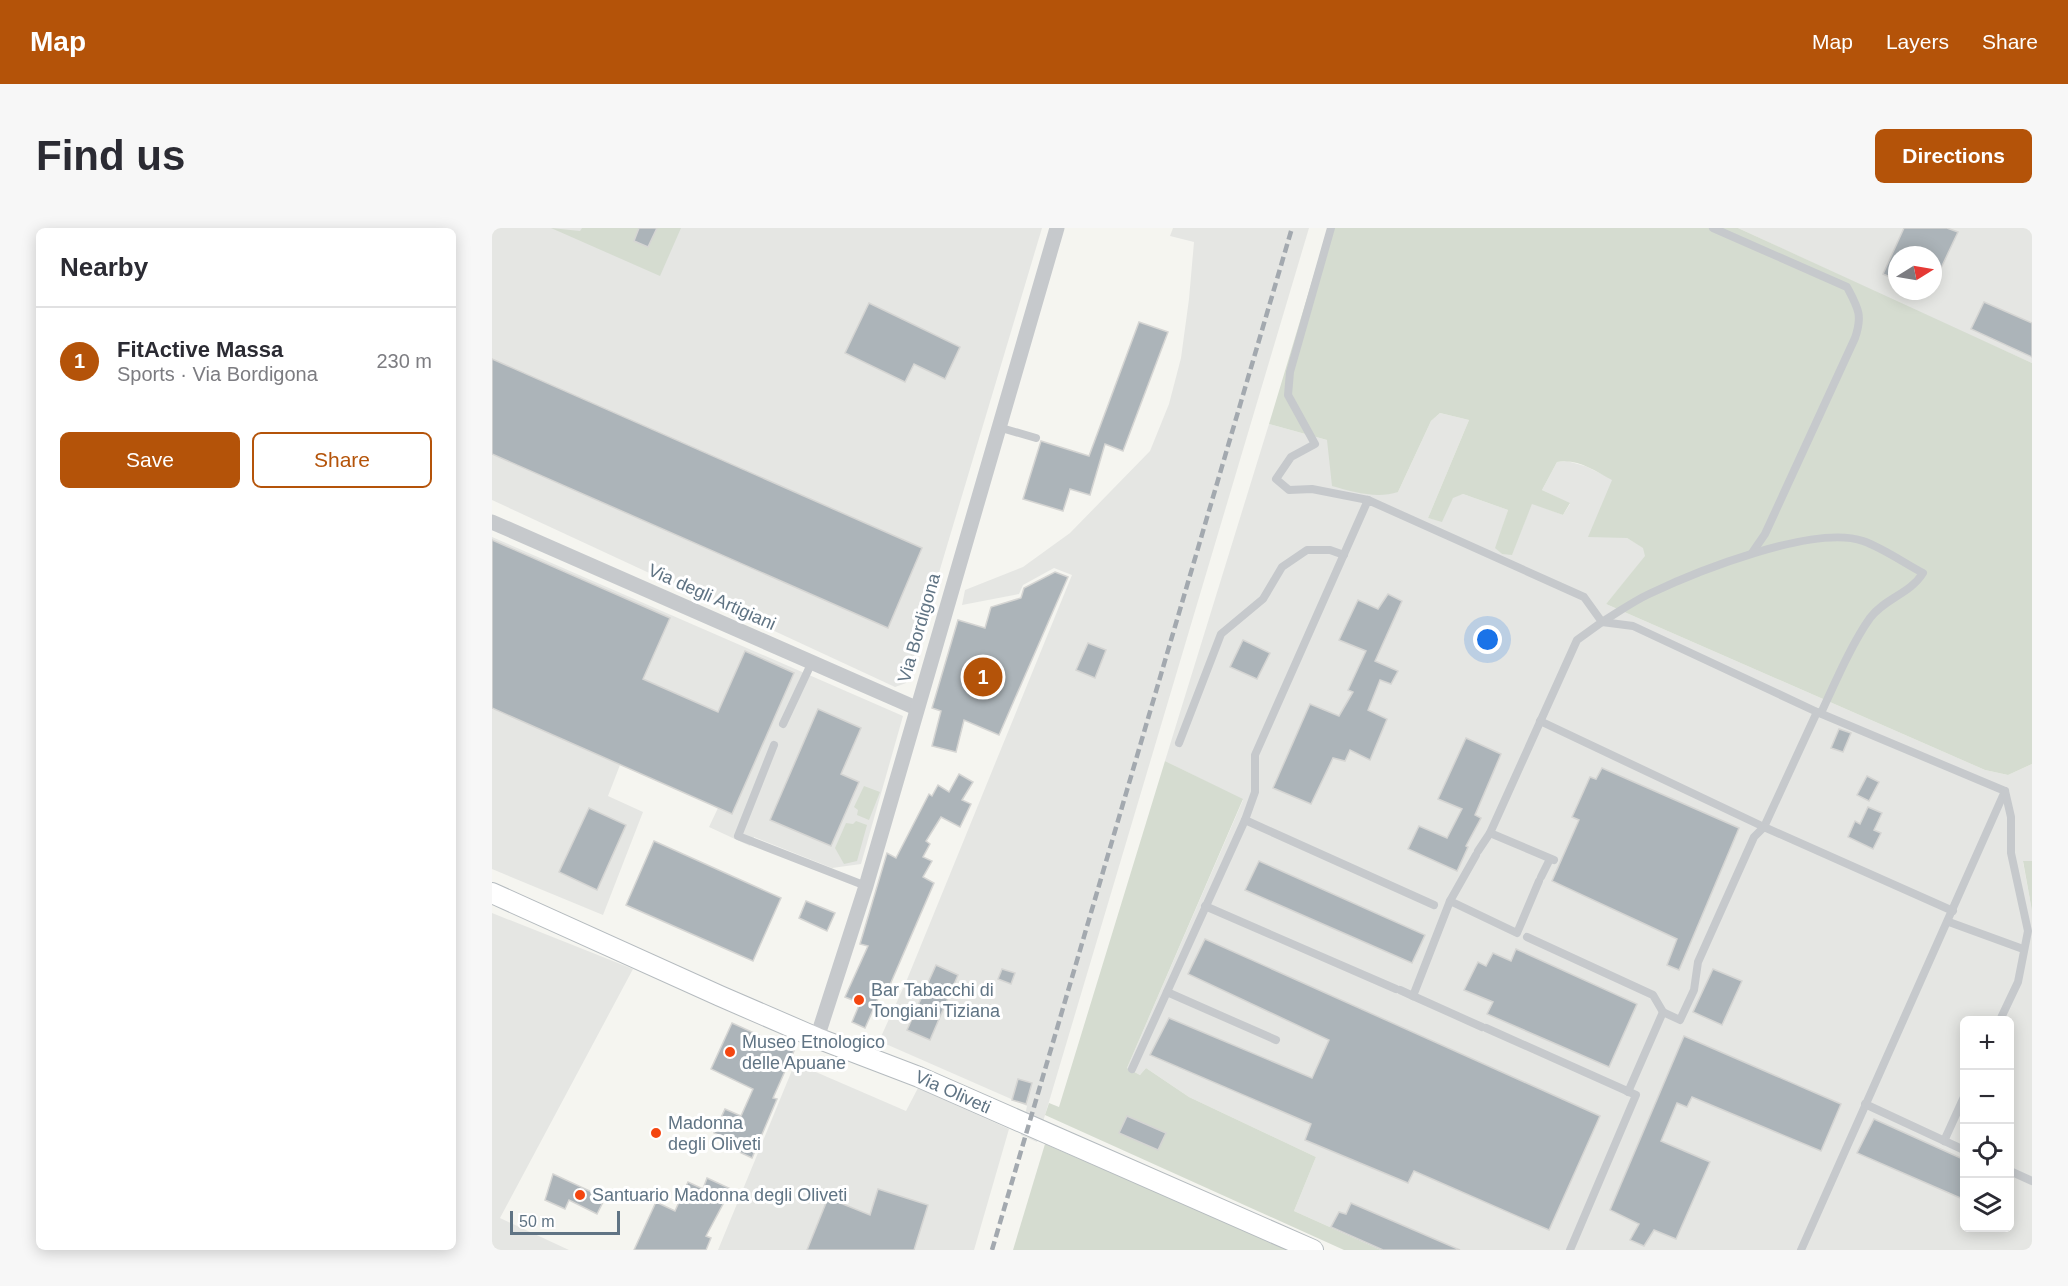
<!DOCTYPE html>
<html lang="en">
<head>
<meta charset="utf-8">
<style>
  body { margin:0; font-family:Arial,sans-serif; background:#f7f7f7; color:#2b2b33 }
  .controls { position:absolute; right:18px; bottom:18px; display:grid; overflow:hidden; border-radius:9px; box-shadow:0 3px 15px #0003 }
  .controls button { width:54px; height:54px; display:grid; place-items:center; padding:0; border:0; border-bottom:2px solid #e1e1e2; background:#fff; color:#2b2b33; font:30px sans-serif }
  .compass { position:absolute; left:1396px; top:18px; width:54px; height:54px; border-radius:50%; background:#fff; box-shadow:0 3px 15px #0003; rotate:79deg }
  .scale { position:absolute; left:18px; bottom:15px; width:110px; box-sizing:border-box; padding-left:6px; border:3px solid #607484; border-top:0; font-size:16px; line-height:21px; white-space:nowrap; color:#607484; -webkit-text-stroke:4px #fff; paint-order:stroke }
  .you { position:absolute; left:996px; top:412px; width:21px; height:21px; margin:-15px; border:4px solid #fff; border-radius:50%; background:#1a73e8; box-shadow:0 0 0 9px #1a73e833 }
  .badge { display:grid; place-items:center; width:39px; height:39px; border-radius:50%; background:#b45309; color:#fff; font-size:20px; font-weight:700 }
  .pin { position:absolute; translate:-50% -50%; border:3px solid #fff; box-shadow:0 2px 6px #0006 }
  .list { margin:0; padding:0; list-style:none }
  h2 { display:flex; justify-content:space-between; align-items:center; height:78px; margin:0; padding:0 24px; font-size:26px }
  h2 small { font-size:20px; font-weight:400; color:#7c7c81 }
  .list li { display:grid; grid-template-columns:39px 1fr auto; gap:18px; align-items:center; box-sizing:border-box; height:108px; padding:0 24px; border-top:2px solid #e1e1e2 }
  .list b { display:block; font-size:22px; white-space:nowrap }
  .list p { margin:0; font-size:20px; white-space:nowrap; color:#7c7c81 }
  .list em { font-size:20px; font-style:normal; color:#7c7c81 }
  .actions { display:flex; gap:12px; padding:18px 24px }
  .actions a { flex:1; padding:14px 0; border:2px solid #b45309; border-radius:9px; text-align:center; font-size:21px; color:#b45309 }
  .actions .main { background:#b45309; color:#fff }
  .icon { flex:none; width:33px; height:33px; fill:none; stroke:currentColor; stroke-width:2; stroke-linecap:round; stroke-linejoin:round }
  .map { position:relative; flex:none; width:1540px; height:1022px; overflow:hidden; border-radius:9px }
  header { display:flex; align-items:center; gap:36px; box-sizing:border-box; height:84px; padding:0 30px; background:#b45309; color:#fff }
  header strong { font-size:28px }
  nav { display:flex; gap:33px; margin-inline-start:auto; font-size:21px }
  .intro { display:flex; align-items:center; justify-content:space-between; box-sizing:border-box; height:144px; padding:0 36px }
  h1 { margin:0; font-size:42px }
  .button { padding:15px 27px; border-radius:9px; background:#b45309; color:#fff; font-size:21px; font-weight:700 }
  main { display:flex; gap:36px; padding:0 36px }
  aside { flex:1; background:#fff; border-radius:9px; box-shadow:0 3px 15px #0003 }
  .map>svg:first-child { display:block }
</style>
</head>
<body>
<header>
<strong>Map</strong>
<nav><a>Map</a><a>Layers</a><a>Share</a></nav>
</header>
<div class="intro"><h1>Find us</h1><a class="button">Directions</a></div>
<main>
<aside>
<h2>Nearby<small></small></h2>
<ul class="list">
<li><span class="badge">1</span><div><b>FitActive Massa</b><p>Sports · Via Bordigona</p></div><em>230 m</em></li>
</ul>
<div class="actions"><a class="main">Save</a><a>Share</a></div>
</aside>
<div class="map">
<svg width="1540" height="1022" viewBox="0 0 1540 1022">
  <rect width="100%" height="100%" fill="#f5f5f0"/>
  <g fill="#e5e6e3" fill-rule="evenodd">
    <path d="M0,0H550L414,455L403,459L0,272Z"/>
    <path d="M681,0H817L545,914L529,907L535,878L387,813L414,754L580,347L562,340L531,357L527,366L470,377L473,362L531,339L578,305L658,223L677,176L689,130L697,71L702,14L678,8Z"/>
    <path d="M1246,0H1540V135L1444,92ZM1405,27H1441V63H1405Z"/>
    <path d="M948,185L977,192L936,290L950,293L961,269L971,266L1016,282L1004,320L1010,326H1020L1040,275L1071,287L1078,276L1050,262L1065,234L1075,233L1093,238L1120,251L1135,310L1152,320L1154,328L1114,376L1493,542L1516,547L1540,536V633L1531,634L1540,683V1022H889L802,983L824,929L697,869L654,840L648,847L635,840L751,572L673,533L777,196L835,212L906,264L939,193ZM1472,792H1518V1000H1472Z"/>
    <path d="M0,309L411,488L369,636L340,640L262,609L258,618L217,599L226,580L128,537L116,568L151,584L111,687L0,641Z"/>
    <path d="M0,685L141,741L8,990L77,1022H0Z"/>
    <path d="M303,835L414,883L426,860L517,901L482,1022H226Z"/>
  </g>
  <g fill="#d5dcd0">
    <path d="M59,0L88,3L90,0H147L142,13L156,19L165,0H189L168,48Z"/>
    <path d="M836,0H1246L1540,135V536L1516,547L1493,542L1114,376L1153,328L1151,320L1135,310L1096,309L1120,252C1103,243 1085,230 1065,234L1050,262L1078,275L1071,287L1040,276L1020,327L1010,326L1003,320L1016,282L971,266L961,270L950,294L936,290L977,192L948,185L939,193L906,264C885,271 861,264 840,258L835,212L777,196Z"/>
    <path d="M673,533L751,571L635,840L648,847L654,840L697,869L824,929L802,983L889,1022H852L553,887L557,875L567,879Z"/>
    <path d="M372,558L388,564L377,592L365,587L366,582L362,579Z"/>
    <path d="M364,593L375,597L365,633L352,636L343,620L354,595L361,596Z"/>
    <path d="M1531,633H1540V683Z"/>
    <path d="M553,916L797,1022H521Z"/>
  </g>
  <g fill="#acb4b9" stroke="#d5d5d3" stroke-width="1.5">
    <path d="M147,0H165L156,19L142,13Z"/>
    <path d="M1412,0H1455L1466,4L1441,57V27H1405V52L1391,46Z"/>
    <path d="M1492,74L1540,95V129L1479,101Z"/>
    <path d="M377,75L468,119L453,151L422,136L413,154L353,125Z"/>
    <path d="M647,94L676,104L631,223L613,216L598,267L578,261L571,283L531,271L549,213L597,228Z"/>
    <path d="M0,131L430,320L396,400L0,226Z"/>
    <path d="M0,312L178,390L151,451L226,484L253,423L302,445L240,586L0,480Z"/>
    <path d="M563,344L576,349L507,507L472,492L464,524L440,518L449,483L440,480L466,392L493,400L499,379L529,370L532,360Z"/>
    <path d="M896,366L910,373L883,433L906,443L899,456L888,452L876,482L895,491L878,532L858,522L853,533L841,530L819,576L781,560L818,476L847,488L861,464L856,462L874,423L847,412L866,372L886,381Z"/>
    <path d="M751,412L778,425L765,451L738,439Z"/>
    <path d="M596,415L614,422L603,450L584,442Z"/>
    <path d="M326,481L369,500L349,546L367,554L339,618L278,592Z"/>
    <path d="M1347,501L1359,505L1351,524L1339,520Z"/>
    <path d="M974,510L1009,526L983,587L989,590L974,618L976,619L965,643L916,621L927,598L955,610L970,581L946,571Z"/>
    <path d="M1110,540L1247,600L1187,742L1175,737L1185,711L1060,653L1087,592L1080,589L1098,549L1104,551Z"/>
    <path d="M467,546L481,554L470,572L479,576L468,599L449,589L434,613L438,616L431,629L440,633L431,649L442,655L397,759L392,757L373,800L360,794L368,775L353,769L376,718L368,716L395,625L404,630L437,566L440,568L446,557L457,564Z"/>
    <path d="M1375,548L1387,554L1377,573L1365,567Z"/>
    <path d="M1376,579L1390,585L1382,602L1389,605L1381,621L1356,609L1363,593L1368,596Z"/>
    <path d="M97,580L134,597L105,662L67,644Z"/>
    <path d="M162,613L289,670L261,733L134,677Z"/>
    <path d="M767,633L933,707L920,735L753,662Z"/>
    <path d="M314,673L343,685L335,703L307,690Z"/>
    <path d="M713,711L1108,888L1057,1002L922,943L916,955L813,912L819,896L658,827L677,790L820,850L837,812L696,746Z"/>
    <path d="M1024,721L1145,776L1117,839L995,786L1001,774L972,762L986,734L994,738L1001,725L1019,733Z"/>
    <path d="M444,737L466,747L438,812L415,802Z"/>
    <path d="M510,741L523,745L519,756L506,751Z"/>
    <path d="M1221,741L1250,753L1230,797L1201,784Z"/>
    <path d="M240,795L302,823L281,870L285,871L260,930L245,923L248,917L222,905L233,881L249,888L261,861L219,841Z"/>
    <path d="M1192,808L1349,876L1329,923L1200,869L1195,879L1185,875L1169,913L1218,934L1184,1011L1162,1002L1152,1018L1138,1012L1147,996L1118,982Z"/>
    <path d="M526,851L540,855L534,876L520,872Z"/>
    <path d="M635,888L674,905L666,922L627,905Z"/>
    <path d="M1382,891L1473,932V972L1365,925Z"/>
    <path d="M61,946L113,970L105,986L77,972L73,981L53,972Z"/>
    <path d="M215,950L239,961L214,1008L219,1010L214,1022H142L164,974L183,983L196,954L211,961Z"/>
    <path d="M386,961L436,977L422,1022H315L336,970L378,987Z"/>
    <path d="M859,975L968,1022H891L839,999L847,984L854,986Z"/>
  </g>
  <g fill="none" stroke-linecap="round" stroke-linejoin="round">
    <g stroke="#b5bbbf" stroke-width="22">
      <path id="secondary" d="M0,665L228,768L325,810L427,849L821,1022"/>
    </g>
    <g stroke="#c6c9cc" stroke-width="8">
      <path d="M839,0L798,144L796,167L823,216L799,229L784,251L797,262L820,261L876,272"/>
      <path d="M1221,0L1355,59C1366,80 1371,87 1363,110L1273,306L1260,325"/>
      <path d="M506,199L544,210"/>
      <path d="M1110,394C1125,385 1140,374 1157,366C1203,344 1322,296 1371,313C1391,320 1412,335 1431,345C1418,366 1393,370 1378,390C1360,415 1342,457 1329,485"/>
      <path d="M1110,394L1141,398L1325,484"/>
      <path d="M1048,493L1272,599L1325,484L1513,563L1309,1022"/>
      <path d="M291,496L320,434"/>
      <path d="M687,515L729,406L771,371L790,339L815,322H838L852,327"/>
      <path d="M282,517L246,608L374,658"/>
      <path d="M753,592L942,677"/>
      <path d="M986,623L998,605"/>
      <path d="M984,627L958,673L1025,705L1047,653"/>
      <path d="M1049,649L1058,631"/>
      <path d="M958,673L921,768L990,799"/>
      <path d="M713,678L904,761"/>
      <path d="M1457,694L1531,721"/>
      <path d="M1035,709L1161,767L1171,784"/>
      <path d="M908,762L921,768"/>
      <path d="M675,764L784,812"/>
      <path d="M1508,792L1526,754L1536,703L1519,625V589L1513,563"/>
      <path d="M994,800L1144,867L1078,1022"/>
      <path d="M640,841L753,592L763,564V527L876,272L1092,369L1110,394L1085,412L998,605L1062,632"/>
      <path d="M1136,864L1171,784L1188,792L1202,762L1206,734L1262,609L1272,599L1461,683"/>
      <path d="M1373,876L1472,922"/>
      <path d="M1452,913L1472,869"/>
      <path d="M1518,943L1540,953"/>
    </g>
    <g stroke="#c6c9cc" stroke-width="15">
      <path d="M0,294L424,480"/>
      <path d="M325,810L374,658L565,0"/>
    </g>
    <use href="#secondary" stroke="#fff" stroke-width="20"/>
    <path stroke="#a3a9af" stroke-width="4.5" stroke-dasharray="9 4.5" stroke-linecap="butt" d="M500,1022L800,0"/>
  </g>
  <g fill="#f44610" stroke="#fff" stroke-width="2">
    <circle cx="367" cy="772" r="6"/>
    <circle cx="238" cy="824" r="6"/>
    <circle cx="164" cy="905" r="6"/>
    <circle cx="88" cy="967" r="6"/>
  </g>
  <g text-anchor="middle" stroke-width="6" stroke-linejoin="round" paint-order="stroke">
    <g font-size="18" fill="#607484" stroke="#fff">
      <text transform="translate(220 369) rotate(24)" y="6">Via degli Artigiani</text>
      <text transform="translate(427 400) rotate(-74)" y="6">Via Bordigona</text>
      <text transform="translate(461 864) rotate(24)" y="6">Via Oliveti</text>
    </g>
    <g font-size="18" fill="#607484" stroke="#fff" text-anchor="start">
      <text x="379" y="768">Bar Tabacchi di<tspan x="379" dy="21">Tongiani Tiziana</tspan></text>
      <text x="250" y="820">Museo Etnologico<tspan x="250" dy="21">delle Apuane</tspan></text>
      <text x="176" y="901">Madonna<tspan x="176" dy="21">degli Oliveti</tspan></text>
      <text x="100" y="973">Santuario Madonna degli Oliveti</text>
    </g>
  </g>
</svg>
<div class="controls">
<button>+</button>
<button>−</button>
<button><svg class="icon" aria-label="locate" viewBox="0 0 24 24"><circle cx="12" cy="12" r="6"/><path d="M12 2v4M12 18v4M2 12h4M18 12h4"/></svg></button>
<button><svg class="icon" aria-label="layers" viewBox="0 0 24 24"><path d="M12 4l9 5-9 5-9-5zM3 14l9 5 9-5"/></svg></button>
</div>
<svg class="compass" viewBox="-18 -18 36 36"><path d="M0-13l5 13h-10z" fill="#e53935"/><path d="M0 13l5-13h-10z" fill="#7c7c81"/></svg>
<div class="scale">50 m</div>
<div class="you"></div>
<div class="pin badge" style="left:491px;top:449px">1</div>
</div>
</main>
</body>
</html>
